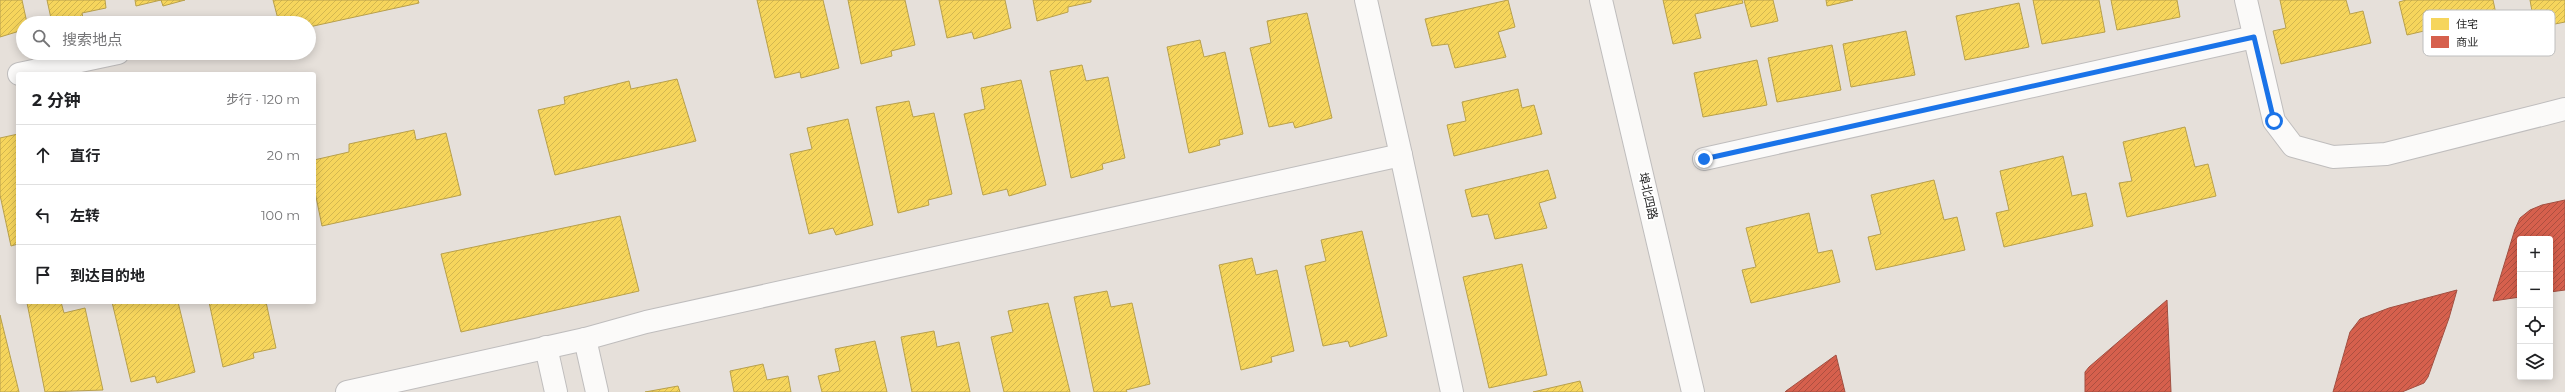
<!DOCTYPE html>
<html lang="zh">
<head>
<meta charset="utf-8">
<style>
  body { margin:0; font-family:Montserrat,"Noto Sans SC",sans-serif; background:#f2f2f2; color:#202124 }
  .controls { position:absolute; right:12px; bottom:12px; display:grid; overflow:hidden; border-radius:4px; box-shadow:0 2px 10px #0003 }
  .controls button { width:36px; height:36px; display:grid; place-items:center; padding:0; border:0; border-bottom:1px solid #e0e0e0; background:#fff; color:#202124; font:20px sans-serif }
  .stop { position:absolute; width:12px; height:12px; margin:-9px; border:3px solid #1a73e8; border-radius:50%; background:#fff }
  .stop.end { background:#1a73e8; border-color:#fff; box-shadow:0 1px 4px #0008 }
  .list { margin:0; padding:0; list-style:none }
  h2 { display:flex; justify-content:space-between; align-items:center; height:52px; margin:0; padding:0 16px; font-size:17px }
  h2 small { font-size:13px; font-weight:400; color:#757577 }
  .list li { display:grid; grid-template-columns:26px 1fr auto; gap:12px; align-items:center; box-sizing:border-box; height:60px; padding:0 16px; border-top:1px solid #e0e0e0 }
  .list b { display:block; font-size:15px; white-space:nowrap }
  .list em { font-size:13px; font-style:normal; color:#757577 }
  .icon { flex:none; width:22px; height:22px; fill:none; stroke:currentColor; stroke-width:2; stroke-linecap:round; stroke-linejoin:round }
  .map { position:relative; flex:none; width:2565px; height:392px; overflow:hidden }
  .search { position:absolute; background:#fff; box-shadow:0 2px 10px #0003; left:16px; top:16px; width:300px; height:44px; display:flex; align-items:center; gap:10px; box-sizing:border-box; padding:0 14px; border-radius:22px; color:#757577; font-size:15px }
  .panel { position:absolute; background:#fff; box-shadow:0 2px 10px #0003; left:16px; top:72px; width:300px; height:232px; border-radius:4px }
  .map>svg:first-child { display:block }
</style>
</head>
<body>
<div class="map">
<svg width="2565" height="392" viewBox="0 0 2565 392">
  <defs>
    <pattern id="homes-hatch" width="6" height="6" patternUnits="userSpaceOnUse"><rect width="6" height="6" fill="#f6d55c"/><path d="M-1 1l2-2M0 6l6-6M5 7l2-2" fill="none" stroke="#d3b750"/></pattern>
    <pattern id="shops-hatch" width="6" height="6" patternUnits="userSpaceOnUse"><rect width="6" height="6" fill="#d6604d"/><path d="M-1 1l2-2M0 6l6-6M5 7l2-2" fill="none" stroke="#ad4f40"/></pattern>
  </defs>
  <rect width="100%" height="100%" fill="#e6e0da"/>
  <g fill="url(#homes-hatch)" stroke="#b8a04c">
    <path d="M0,0H22L27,23H23V30L0,37Z"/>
    <path d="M47,0H105L106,8L82,13L83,18L65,23H52Z"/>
    <path d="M135,0H185L163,6L161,0L136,6Z"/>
    <path d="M273,0H418L419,3L309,27V23H279Z"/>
    <path d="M757,0H823L839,68L801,78L800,72L775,78Z"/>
    <path d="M848,0H905L915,45L891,51L892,56L861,64Z"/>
    <path d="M939,0H1005L1011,28L974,39L972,32L947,38Z"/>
    <path d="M1033,0H1091V2L1068,7V12L1037,21Z"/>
    <path d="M1508,0L1515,27L1498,32L1506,57L1455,68L1448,44L1432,46L1425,19Z"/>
    <path d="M1663,0H1742L1743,3L1695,14L1701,38L1673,44Z"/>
    <path d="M1744,0H1773L1778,21L1751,27Z"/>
    <path d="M1826,0H1853L1827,6Z"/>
    <path d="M2033,0H2099L2105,32L2042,44Z"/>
    <path d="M2111,0H2177L2180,17L2117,30Z"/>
    <path d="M2280,0H2346L2350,14L2363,11L2371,43L2281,64L2273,31L2286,28Z"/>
    <path d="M2406,0H2493L2496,14L2407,35L2399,2Z"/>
    <path d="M2530,0H2565V22L2535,28Z"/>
    <path d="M2019,3L2029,47L1965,60L1956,16Z"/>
    <path d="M1307,13L1332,118L1295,128L1293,122L1269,127L1250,48L1271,43L1267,21Z"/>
    <path d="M1906,31L1915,75L1851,87L1843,44Z"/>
    <path d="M1200,40L1204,57L1225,52L1243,134L1219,140L1220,145L1189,153L1167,47Z"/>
    <path d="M1832,45L1841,90L1777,102L1768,58Z"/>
    <path d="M1757,60L1767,105L1703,117L1694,73Z"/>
    <path d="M1082,65L1086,81L1108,77L1125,158L1102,164L1103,169L1071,178L1050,71Z"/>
    <path d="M677,79L696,141L555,175L538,110L565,104L564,97L629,81L631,89Z"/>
    <path d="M1021,80L1046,185L1009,196L1007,189L983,195L964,114L985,109L981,88Z"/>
    <path d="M1518,89L1522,108L1534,105L1542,134L1454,156L1447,125L1466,121L1462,102Z"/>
    <path d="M909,101L913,117L934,113L952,194L928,200L929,205L898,213L876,107Z"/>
    <path d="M848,119L873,225L836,235L833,228L809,234L790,154L812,149L807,128Z"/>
    <path d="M2185,127L2195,167L2208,164L2216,196L2127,217L2119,183L2132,181L2123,142Z"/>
    <path d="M414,130L416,140L446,133L461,195L322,226L314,187V160L349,152V144Z"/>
    <path d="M18,134V244L11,246L0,195V138Z"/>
    <path d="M2063,156L2072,196L2086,193L2093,226L2004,247L1996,213L2009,210L2000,171Z"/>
    <path d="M1548,170L1556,198L1539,203L1547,228L1495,239L1488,214L1472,217L1465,190Z"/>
    <path d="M1934,180L1944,220L1957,217L1965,250L1876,270L1868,237L1881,234L1871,195Z"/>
    <path d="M1809,213L1818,253L1832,250L1840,282L1751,303L1742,270L1756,267L1746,228Z"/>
    <path d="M620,216L639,291L461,332L441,254Z"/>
    <path d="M1362,231L1387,336L1350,347L1348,341L1323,346L1305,266L1326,261L1321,240Z"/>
    <path d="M1252,258L1256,275L1277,270L1294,351L1271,357L1272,362L1241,370L1219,265Z"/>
    <path d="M1522,264L1547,375L1489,388L1463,277Z"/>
    <path d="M1107,291L1111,307L1132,303L1150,384L1126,390L1127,392H1094L1074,297Z"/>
    <path d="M33,302H61L64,313L85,308L103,390L45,392L27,303Z"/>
    <path d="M112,302H178L195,372L157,383L155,376L131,382Z"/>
    <path d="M209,302H266L276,348L253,353L254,358L223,367Z"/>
    <path d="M1048,303L1070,392H1004L991,337L1013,332L1008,311Z"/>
    <path d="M0,315L19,392H0Z"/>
    <path d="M934,331L937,347L959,342L970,392H912L901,337Z"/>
    <path d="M875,341L887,392H822L818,376L840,371L835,349Z"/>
    <path d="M763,364L767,380L788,376L791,392H734L730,371Z"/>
    <path d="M1580,381L1583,392H1533Z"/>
    <path d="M678,386L680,392H645Z"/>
  </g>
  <g fill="url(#shops-hatch)" stroke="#a14f41">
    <path d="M2565,200V290L2550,292V239H2520V297L2493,301L2515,229L2520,218L2530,210L2542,205Z"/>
    <path d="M2457,290L2449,318L2428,377L2424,383L2402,392H2333L2350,332L2360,319L2389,308Z"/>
    <path d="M2167,300L2171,392H2085V372L2089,367Z"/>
    <path d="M1836,355L1845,392H1785L1786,391Z"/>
  </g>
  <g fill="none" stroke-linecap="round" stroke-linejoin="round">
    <g stroke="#bfbdbd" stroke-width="24">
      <g id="minor">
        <path d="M1366,0L1401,155"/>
        <path d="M2246,0L2274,121L2293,146L2333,157L2386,154L2565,109"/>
        <path d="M19,74L118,53"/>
        <path d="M1704,159L2254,37"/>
        <path d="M585,339L597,392"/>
        <path d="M546,347L556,392"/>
        <path d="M347,392L585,339L646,322L1401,155L1452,392"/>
      </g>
    </g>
    <g stroke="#bfbdbd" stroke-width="24">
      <path id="tertiary" d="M1601,0L1693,392"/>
    </g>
    <use href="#minor" stroke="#fbfaf9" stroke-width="22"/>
    <use href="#tertiary" stroke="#fbfaf9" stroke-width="22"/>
  </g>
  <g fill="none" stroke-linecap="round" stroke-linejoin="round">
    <path stroke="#1a73e8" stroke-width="5" d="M1704,159L2254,37L2274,121"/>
  </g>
  <g text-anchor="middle" stroke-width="4" stroke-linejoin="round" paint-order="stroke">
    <g font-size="12" fill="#262626" stroke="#fff">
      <text transform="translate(1648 196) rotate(77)" y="4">埠北四路</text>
    </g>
  </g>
  <rect x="2423" y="10" width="132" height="46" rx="6" fill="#fff" stroke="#bebebe" stroke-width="1"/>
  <rect x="2431" y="18" width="18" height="12" fill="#f6d55c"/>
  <rect x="2431" y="36" width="18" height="12" fill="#d6604d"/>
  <g font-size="11" fill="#262626">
    <text x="2456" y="28">住宅</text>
    <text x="2456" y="46">商业</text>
  </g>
</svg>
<div class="controls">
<button>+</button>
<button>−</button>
<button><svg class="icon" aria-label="locate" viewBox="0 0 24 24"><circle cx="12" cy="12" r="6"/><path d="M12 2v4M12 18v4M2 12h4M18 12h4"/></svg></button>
<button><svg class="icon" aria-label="layers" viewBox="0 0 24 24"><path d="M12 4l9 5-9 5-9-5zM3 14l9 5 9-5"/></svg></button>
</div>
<div class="stop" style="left:2274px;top:121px"></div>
<div class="stop end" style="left:1704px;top:159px"></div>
<div class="search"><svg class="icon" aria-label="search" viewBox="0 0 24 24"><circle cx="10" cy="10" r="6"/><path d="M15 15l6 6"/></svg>搜索地点</div>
<section class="panel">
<h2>2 分钟<small>步行 · 120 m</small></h2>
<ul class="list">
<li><svg class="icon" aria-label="ahead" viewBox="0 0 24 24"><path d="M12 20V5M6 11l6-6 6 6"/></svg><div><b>直行</b></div><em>20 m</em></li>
<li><svg class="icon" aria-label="left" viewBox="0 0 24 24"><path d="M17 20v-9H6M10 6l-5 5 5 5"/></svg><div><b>左转</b></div><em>100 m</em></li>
<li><svg class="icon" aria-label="arrive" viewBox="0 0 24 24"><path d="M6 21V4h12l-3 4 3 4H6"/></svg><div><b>到达目的地</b></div></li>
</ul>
</section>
</div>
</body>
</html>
